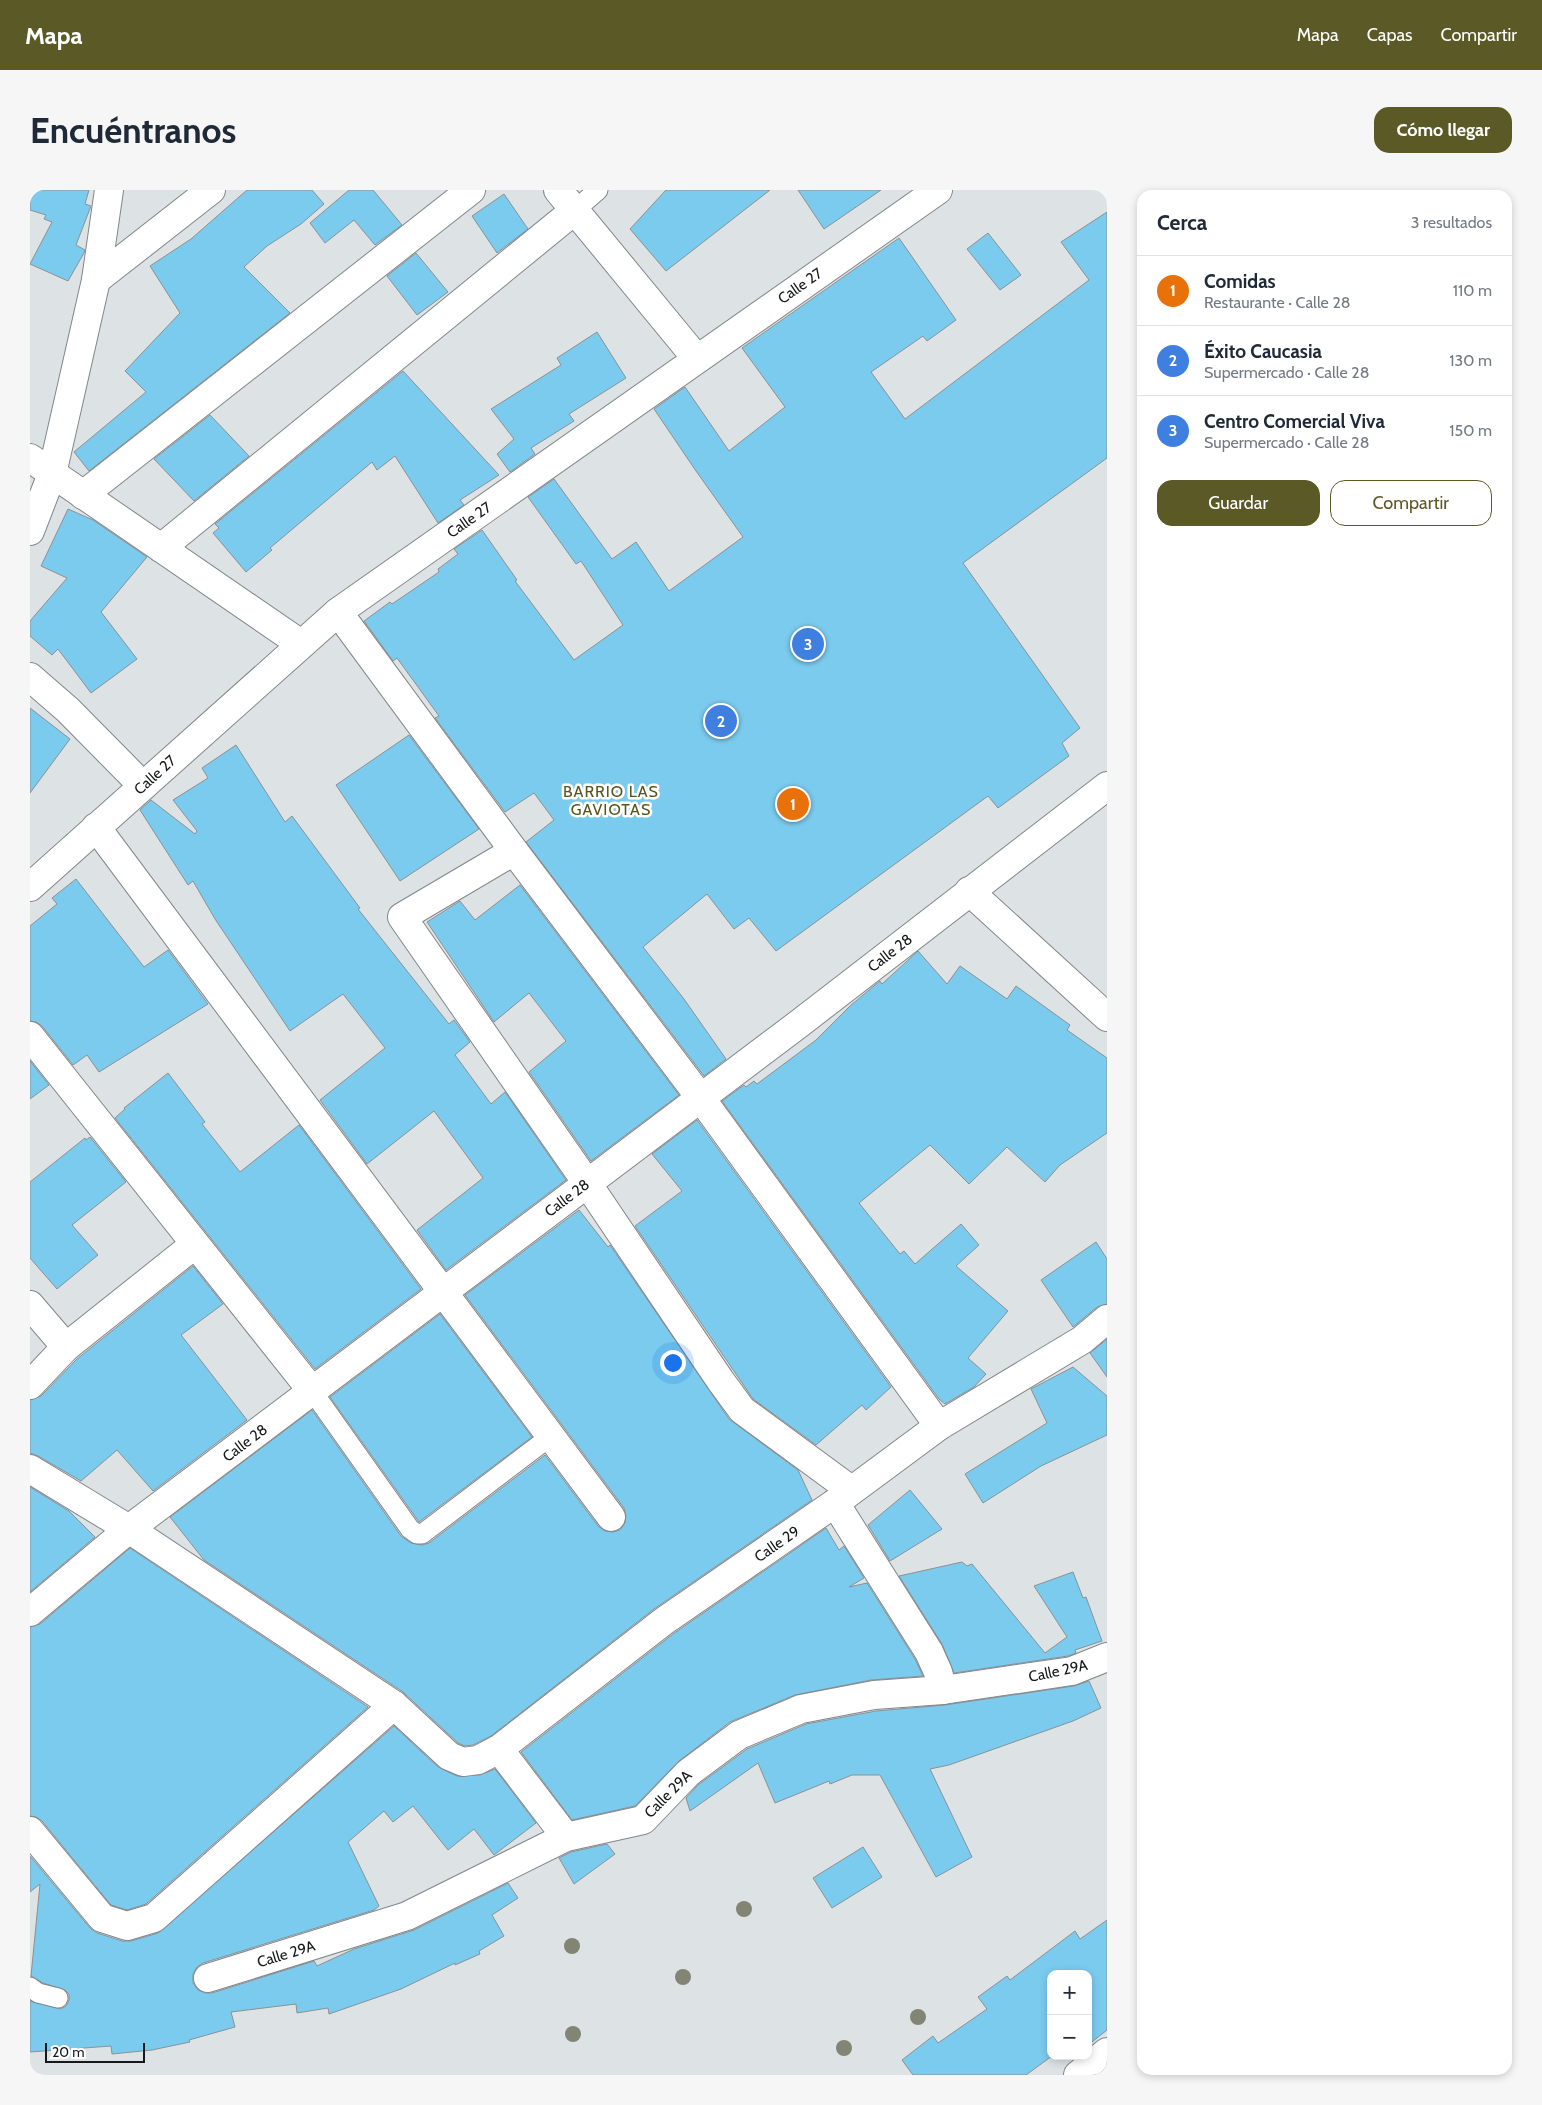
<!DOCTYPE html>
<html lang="es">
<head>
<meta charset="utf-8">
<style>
  body { margin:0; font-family:Cabin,sans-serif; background:#f6f6f7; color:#1f2937 }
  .controls { position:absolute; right:15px; bottom:15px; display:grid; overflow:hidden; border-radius:10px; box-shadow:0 2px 8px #0003 }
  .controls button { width:45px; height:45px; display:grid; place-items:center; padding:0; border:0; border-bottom:1px solid #e0e1e3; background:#fff; color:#1f2937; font:25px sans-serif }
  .scale { position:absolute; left:15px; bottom:12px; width:100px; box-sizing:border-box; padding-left:5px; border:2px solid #161819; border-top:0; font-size:14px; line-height:18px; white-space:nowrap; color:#161819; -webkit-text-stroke:4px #fff; paint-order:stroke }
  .you { position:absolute; left:642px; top:1172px; width:18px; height:18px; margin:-12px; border:4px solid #fff; border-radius:50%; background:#1a73e8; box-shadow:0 0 0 8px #1a73e833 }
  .badge { display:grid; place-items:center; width:32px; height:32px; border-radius:50%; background:#5b5925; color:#fff; font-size:16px; font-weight:700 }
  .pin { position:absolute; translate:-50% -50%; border:2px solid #fff; box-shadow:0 1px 5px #0006 }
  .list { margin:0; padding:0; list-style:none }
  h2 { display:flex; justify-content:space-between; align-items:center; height:65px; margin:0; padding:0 20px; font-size:21px }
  h2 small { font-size:16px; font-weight:400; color:#747a83 }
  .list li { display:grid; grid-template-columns:32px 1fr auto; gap:15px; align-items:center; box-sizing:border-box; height:70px; padding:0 20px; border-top:1px solid #e0e1e3 }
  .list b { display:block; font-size:19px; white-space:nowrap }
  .list p { margin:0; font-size:16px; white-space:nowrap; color:#747a83 }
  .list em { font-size:16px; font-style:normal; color:#747a83 }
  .actions { display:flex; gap:10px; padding:15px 20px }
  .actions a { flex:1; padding:11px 0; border:1px solid #5b5925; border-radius:15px; text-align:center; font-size:18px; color:#5b5925 }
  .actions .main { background:#5b5925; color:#fff }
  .map { position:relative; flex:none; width:1077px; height:1885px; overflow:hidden; border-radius:15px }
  header { display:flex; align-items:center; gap:30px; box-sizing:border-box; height:70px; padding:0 25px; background:#5b5925; color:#fff }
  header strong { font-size:24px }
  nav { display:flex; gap:28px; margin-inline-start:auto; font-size:18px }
  .intro { display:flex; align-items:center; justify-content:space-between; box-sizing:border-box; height:120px; padding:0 30px }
  h1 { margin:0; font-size:35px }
  .button { padding:12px 22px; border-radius:15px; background:#5b5925; color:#fff; font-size:18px; font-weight:700 }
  main { display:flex; gap:30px; padding:0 30px }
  aside { flex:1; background:#fff; border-radius:15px; box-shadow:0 2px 8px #0003 }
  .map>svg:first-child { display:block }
</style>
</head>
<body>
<header>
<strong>Mapa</strong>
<nav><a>Mapa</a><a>Capas</a><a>Compartir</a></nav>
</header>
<div class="intro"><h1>Encuéntranos</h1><a class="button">Cómo llegar</a></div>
<main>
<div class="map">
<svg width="1077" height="1885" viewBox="0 0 1077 1885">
  <rect width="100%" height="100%" fill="#dde3e5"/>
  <g fill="#7bcbee" stroke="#8b9194">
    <path d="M0,0H59L55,14L61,16L46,55L55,60L54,63L38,91L0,74L22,32L14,29L16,25L0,20Z"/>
    <path d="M217,0H282L294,14L271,34L237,56L214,77L260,123L59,281L44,262L116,202L95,181L150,123L120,76L161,49Z"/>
    <path d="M319,0H343L372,35L345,55L324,30L295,53L280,33Z"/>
    <path d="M636,0H740L636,81L600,39Z"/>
    <path d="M768,0H851L794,39Z"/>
    <path d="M474,4L498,39L467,63L442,26Z"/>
    <path d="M1077,22V268L933,373L1050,538L1032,553L1039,566L968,618L958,606L746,761L719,728L704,739L677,704L613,757L654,809L696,869L674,886L496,652L524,630L504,603L475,622L405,528L409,526L367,468L363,471L334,431L360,412L362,414L409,382L408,379L428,364L424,359L452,340L487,390L485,391L544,470L593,435L551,371L546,374L498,307L524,289L582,369L606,352L639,401L713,347L666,281L624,219L655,197L699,261L755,217L712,158L869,48L926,130L897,151L893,146L841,182L875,229L1059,90L1031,52Z"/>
    <path d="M958,43L991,85L970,100L937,59Z"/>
    <path d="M386,63L418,102L387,125L357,86Z"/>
    <path d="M567,142L596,188L539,224L544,231L501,258L505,264L480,282L467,264L484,249L461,219L531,175L527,168Z"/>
    <path d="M373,181L469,285L430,310L434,315L408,333L365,266L347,280L342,272L240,358L242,360L216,382L183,343L189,338L185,334Z"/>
    <path d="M180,225L219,266L164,311L124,269Z"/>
    <path d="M38,319L63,330L117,367L71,422L107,469L61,503L28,459L22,465L0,446V431L37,388L11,376Z"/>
    <path d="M0,518L40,549L0,603Z"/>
    <path d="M379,545L449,639L370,691L306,595Z"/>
    <path d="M206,555L255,632L262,626L330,718L328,719L419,834L424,830L440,852L425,865L461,914L475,902L536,990L416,1080L387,1040L453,988L404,921L337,974L290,910L355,858L313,804L260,841L185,729L163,691L158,695L110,620L121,610L165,644L167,641L143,610L178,588L172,578Z"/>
    <path d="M46,689L114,777L138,760L178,814L69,882L57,865L43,875L12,836L6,832L0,831V736L27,714L22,708Z"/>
    <path d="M490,695L649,905L561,971L499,882L536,851L499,803L464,832L397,732L430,711L445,730Z"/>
    <path d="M888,761L917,794L930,776L977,809L986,796L1040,835L1037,840L1077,868V943L1030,975L1015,992L977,957L939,994L900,955L829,1013L870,1064L874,1061L885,1074L931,1034L949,1055L926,1076L978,1121L938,1168L956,1184L944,1197L915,1214L909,1209L692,911L714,895L716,897L724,891L727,894L786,850L821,815L850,791L852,794Z"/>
    <path d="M0,871L19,895L0,909Z"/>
    <path d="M138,883L175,932L172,934L210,982L269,935L391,1099L285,1179L85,928L95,919L94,918Z"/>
    <path d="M667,930L861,1197L836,1220L832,1215L786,1255L723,1209L605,1036L652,1001L622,964Z"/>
    <path d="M60,947L96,992L42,1035L68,1065L27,1099L0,1068V992L55,948L56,950Z"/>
    <path d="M549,1020L578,1057L580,1055L699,1229L768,1280L782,1310L624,1419L461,1546L443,1555L435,1556L428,1553L373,1502L174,1370L140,1327L282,1220L371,1346L381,1353L392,1355L399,1353L515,1265L568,1336L575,1341L583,1342L590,1340L595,1333L596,1325L594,1318L435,1105Z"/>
    <path d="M1066,1052L1077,1069V1114L1067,1117L1043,1137L1011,1090Z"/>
    <path d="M163,1076L193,1114L151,1145L217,1230L123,1301L87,1260L51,1291L8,1266L0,1263V1210L11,1206L47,1169Z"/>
    <path d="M410,1124L502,1247L389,1332L300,1207Z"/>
    <path d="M1077,1149V1187L1060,1163Z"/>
    <path d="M1043,1177L1077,1206V1245L1011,1276L953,1313L935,1284L1017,1233L1001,1199Z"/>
    <path d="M0,1297L39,1321L65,1347L0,1402Z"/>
    <path d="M880,1300L912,1339L860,1371L838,1335Z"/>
    <path d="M796,1338L809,1360L814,1356L834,1388L819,1397L837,1393L885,1469L893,1486L841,1490L765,1505L700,1532L649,1571L605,1616L542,1630L491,1562L643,1444Z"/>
    <path d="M100,1358L338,1517L116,1714L97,1720L81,1715L12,1631L6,1627L0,1626V1437L10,1434Z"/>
    <path d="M932,1372L937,1376L942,1374L1015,1463L1037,1447L1004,1396L1043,1382L1053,1408L1056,1407L1072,1451L1045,1460L1046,1463L1038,1466L924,1483L912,1454L869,1386Z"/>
    <path d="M1059,1491L1071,1518L1043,1531L919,1575L900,1579L942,1667L906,1687L850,1585H822L800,1594L799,1591L745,1613L728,1573L660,1621L656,1608L668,1595L717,1559L776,1534L846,1521L915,1515L1044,1496Z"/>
    <path d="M364,1536L408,1577L427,1586L450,1585L465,1579L506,1633L464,1665L444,1639L418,1660L383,1616L363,1632L354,1621L318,1652L349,1716L344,1720L173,1773L167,1777L163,1784V1793L168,1800L175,1803H182L284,1771L287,1776L324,1759L384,1740L478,1693L488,1708L462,1725L474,1746L449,1761L450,1764L425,1775V1773L371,1799L299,1824L298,1818L267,1823L266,1814L201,1822L205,1837L159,1850L160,1852L122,1860L82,1864L81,1856L0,1862V1811L31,1819L36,1816L39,1810V1804L35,1800L13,1793L1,1786L10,1694L0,1702V1666L60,1738L67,1743L92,1751H101L128,1743Z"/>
    <path d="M577,1654L585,1664L544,1694L529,1668L541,1662Z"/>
    <path d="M833,1657L852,1687L802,1718L783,1688Z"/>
    <path d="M1077,1730V1840L1058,1855V1784H1021L1022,1866L996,1885H883L872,1870L903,1846L908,1853L957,1819L948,1807L977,1786L980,1790L1045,1741L1050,1749Z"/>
  </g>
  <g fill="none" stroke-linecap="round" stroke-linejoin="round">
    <g stroke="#81878a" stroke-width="21">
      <g id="service">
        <path d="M545,20L568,0"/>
        <path d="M283,1202L380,1339L387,1344H392L521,1246"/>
        <path d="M0,1797L8,1803L28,1808"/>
      </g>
    </g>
    <g stroke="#81878a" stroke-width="30">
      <g id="minor">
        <path d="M528,0L667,169"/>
        <path d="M66,90L181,0"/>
        <path d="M0,268L271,454"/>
        <path d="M53,305L441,0"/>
        <path d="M0,341L22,284L66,90L79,0"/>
        <path d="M131,358L545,20"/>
        <path d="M308,422L484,661L670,907L909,1236"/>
        <path d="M0,487L38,520L113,596"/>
        <path d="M66,637L581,1327"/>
        <path d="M484,661L372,727L557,993L690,1190L712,1220L821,1300"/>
        <path d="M0,697L308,422L908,0"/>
        <path d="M939,701L1077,827"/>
        <path d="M0,846L283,1202"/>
        <path d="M0,1115L36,1157"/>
        <path d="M0,1195L36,1157L164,1055"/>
        <path d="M0,1279L99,1339L364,1515L419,1566L433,1572L448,1570L469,1559L634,1431L805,1313L909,1236L1052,1150L1077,1129"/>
        <path d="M805,1313L899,1462L908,1482L913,1500"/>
        <path d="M0,1422L99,1339L770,833L1077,596"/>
        <path d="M469,1559L536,1647"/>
        <path d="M0,1641L72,1728L97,1736L124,1728L364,1515"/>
        <path d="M178,1788L377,1726L536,1647L613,1630L658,1583L709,1545L771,1519L844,1505L913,1500L1042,1481L1077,1467"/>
      </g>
    </g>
    <g stroke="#81878a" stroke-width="30">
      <path id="tertiary" d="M1048,1885L1077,1862"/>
    </g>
    <use href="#service" stroke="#fff" stroke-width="19"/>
    <use href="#minor" stroke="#fff" stroke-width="28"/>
    <use href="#tertiary" stroke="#fff" stroke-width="28"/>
  </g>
  <g fill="#828474">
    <circle cx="714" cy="1719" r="8"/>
    <circle cx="542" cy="1756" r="8"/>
    <circle cx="653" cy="1787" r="8"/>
    <circle cx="888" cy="1827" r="8"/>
    <circle cx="543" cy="1844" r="8"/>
    <circle cx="814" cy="1858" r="8"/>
  </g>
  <g text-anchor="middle" stroke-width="5" stroke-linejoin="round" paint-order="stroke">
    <g font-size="15" fill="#161819" stroke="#fff">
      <text transform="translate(770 96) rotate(-35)" y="5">Calle 27</text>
      <text transform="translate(439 330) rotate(-35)" y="5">Calle 27</text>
      <text transform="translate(125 585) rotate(-42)" y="5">Calle 27</text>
      <text transform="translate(860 763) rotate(-38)" y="5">Calle 28</text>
      <text transform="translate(537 1008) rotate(-37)" y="5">Calle 28</text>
      <text transform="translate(215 1253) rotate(-37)" y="5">Calle 28</text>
      <text transform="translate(747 1354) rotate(-35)" y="5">Calle 29</text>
      <text transform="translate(1028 1481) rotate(-12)" y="5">Calle 29A</text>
      <text transform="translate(638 1604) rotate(-45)" y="5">Calle 29A</text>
      <text transform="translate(256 1764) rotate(-17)" y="5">Calle 29A</text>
    </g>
    <g font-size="16" letter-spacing="1" fill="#585519" stroke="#fff">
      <text x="581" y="607">BARRIO LAS<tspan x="581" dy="18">GAVIOTAS</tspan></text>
    </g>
  </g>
</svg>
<div class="controls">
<button>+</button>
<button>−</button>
</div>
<div class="scale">20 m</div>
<div class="you"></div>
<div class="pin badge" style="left:763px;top:614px;background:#e8710a">1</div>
<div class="pin badge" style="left:691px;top:531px;background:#3f7fe0">2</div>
<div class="pin badge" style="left:778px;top:454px;background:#3f7fe0">3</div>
</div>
<aside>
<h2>Cerca<small>3 resultados</small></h2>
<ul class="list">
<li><span class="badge" style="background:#e8710a">1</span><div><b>Comidas</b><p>Restaurante · Calle 28</p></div><em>110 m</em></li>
<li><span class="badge" style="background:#3f7fe0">2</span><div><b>Éxito Caucasia</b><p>Supermercado · Calle 28</p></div><em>130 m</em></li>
<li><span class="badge" style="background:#3f7fe0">3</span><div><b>Centro Comercial Viva</b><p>Supermercado · Calle 28</p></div><em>150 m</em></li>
</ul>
<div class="actions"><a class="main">Guardar</a><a>Compartir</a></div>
</aside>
</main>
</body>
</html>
